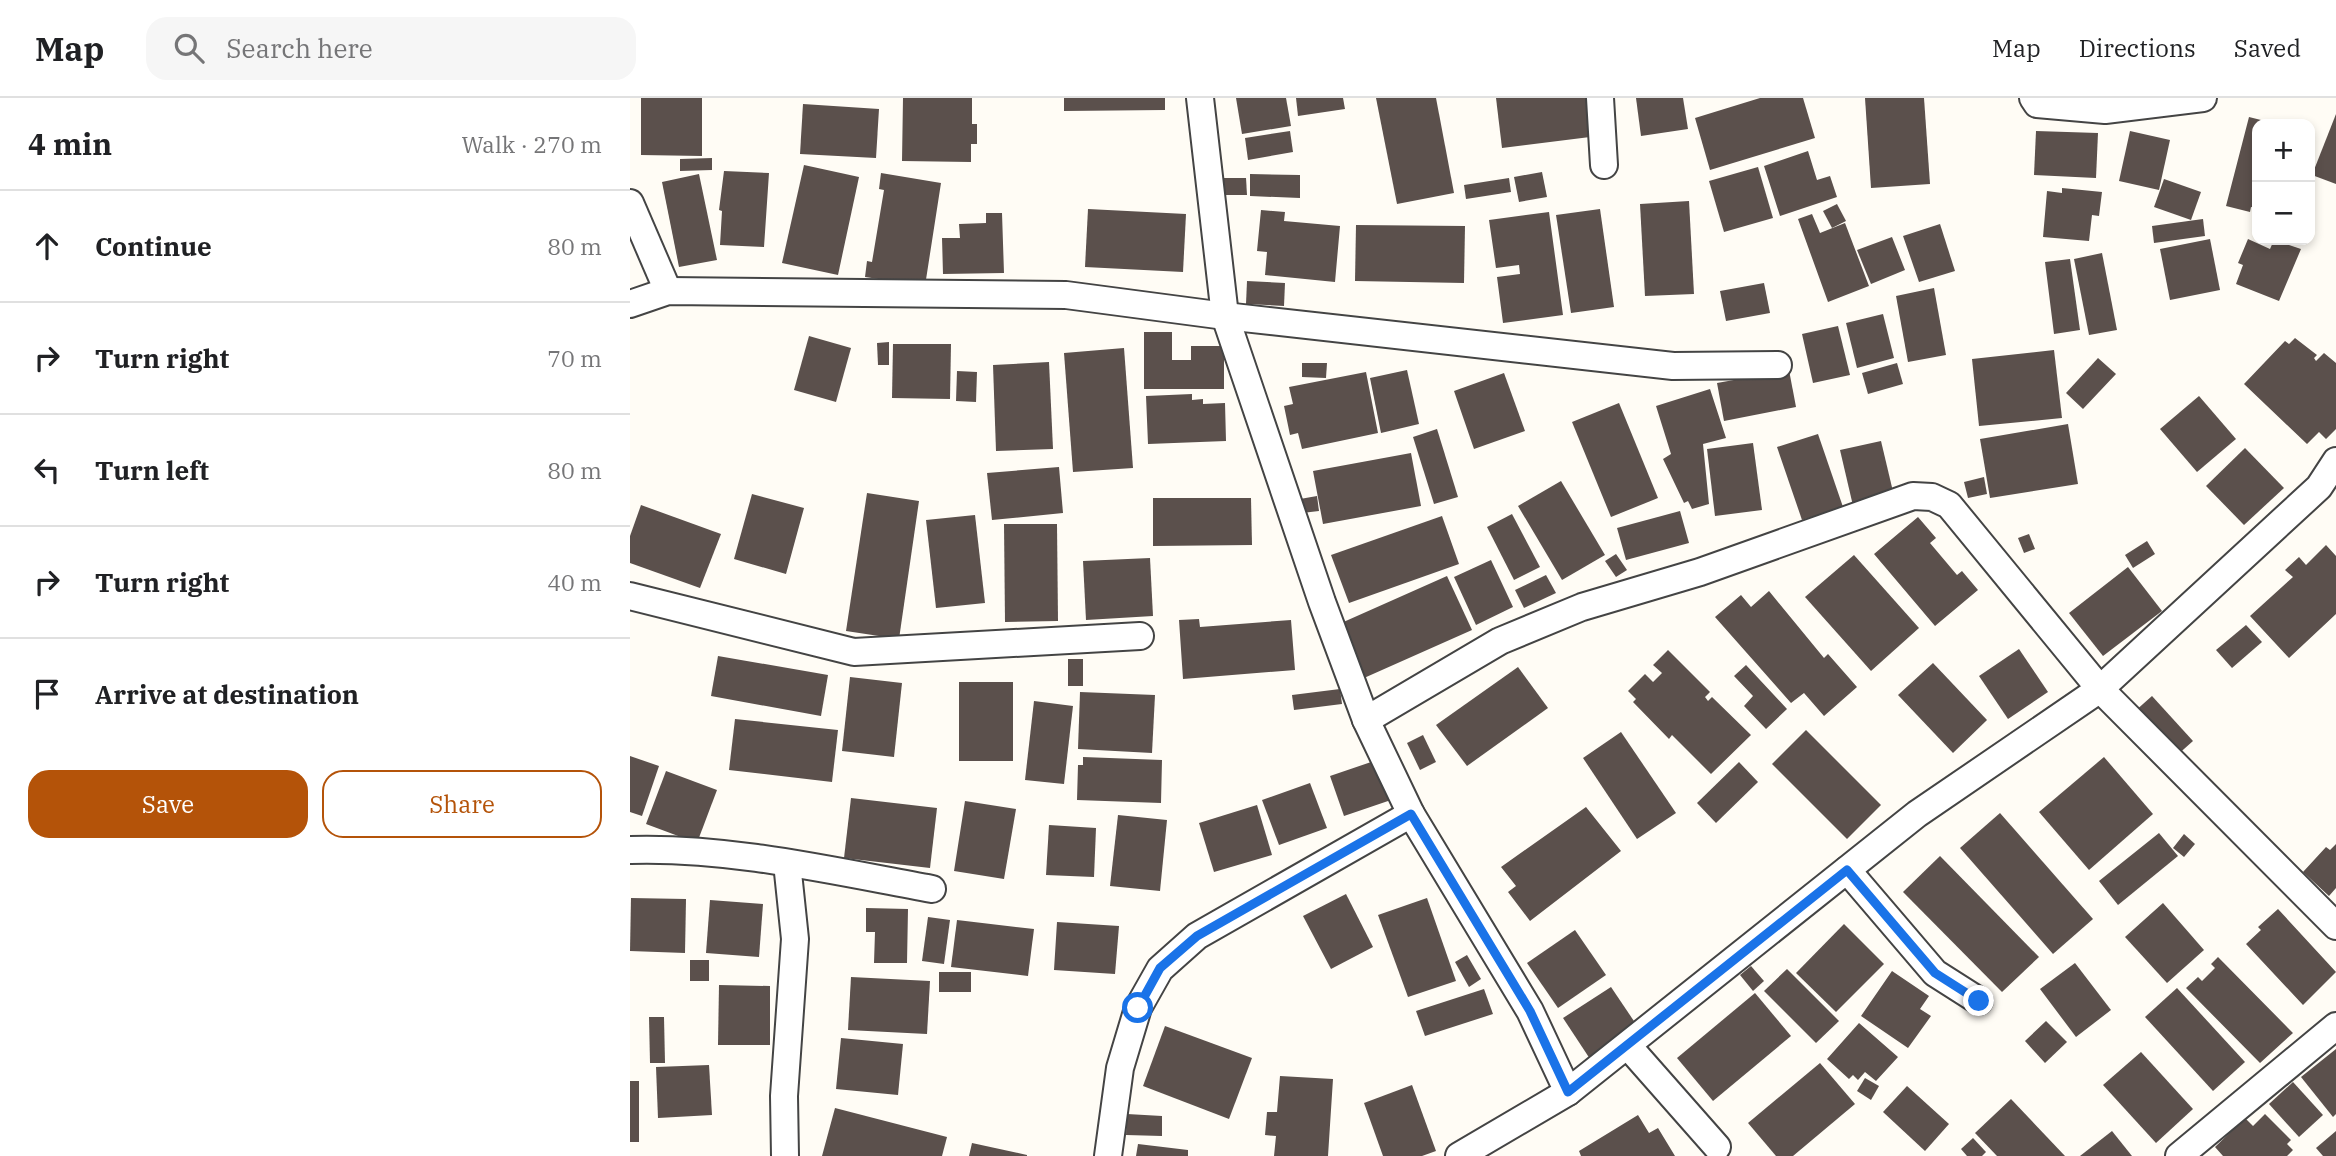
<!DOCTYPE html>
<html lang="en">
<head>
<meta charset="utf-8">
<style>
  body { margin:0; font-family:"IBM Plex Serif",serif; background:#f6f6f6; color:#202124 }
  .controls { position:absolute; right:21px; top:21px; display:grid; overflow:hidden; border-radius:14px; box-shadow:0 4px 10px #0003 }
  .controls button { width:63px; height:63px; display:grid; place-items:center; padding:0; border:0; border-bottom:2px solid #e0e0e0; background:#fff; color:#202124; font:35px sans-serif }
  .stop { position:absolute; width:21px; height:21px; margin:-16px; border:5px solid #1a73e8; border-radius:50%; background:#fff }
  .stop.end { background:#1a73e8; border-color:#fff; box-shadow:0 2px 7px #0008 }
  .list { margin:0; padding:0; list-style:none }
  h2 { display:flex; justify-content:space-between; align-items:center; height:91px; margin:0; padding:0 28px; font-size:30px }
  h2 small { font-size:23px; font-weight:400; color:#757577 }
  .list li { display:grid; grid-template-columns:46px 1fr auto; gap:21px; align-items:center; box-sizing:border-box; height:112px; padding:0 28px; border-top:2px solid #e0e0e0 }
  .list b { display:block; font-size:26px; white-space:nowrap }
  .list em { font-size:23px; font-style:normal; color:#757577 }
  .actions { display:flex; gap:14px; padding:21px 28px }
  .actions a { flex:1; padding:16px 0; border:2px solid #b45309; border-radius:21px; text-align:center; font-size:24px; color:#b45309 }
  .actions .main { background:#b45309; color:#fff }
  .icon { flex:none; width:38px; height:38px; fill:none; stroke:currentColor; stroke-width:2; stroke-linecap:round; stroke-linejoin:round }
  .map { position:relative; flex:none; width:1706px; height:1058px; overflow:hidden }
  header { display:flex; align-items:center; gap:42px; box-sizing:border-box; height:98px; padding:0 35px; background:#fff; border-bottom:2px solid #e0e0e0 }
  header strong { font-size:33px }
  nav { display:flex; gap:38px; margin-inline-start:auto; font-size:24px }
  .search { width:490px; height:63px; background:#f6f6f6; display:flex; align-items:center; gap:18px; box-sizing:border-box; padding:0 24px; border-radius:21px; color:#757577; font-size:26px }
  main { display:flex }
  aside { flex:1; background:#fff }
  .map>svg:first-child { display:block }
</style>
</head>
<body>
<header>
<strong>Map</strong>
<div class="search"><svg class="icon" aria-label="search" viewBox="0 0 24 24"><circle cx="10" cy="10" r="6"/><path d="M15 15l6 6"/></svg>Search here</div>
<nav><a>Map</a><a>Directions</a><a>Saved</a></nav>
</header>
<main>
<aside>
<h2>4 min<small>Walk · 270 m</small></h2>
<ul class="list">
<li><svg class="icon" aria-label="ahead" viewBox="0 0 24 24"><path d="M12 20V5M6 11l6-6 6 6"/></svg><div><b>Continue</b></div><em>80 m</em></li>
<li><svg class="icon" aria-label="right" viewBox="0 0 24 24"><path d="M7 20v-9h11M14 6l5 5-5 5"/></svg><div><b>Turn right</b></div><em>70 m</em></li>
<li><svg class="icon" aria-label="left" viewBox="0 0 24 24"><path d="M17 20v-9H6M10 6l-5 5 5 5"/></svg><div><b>Turn left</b></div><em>80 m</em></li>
<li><svg class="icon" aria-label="right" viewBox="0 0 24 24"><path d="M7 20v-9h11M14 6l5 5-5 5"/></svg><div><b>Turn right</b></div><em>40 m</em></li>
<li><svg class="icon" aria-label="arrive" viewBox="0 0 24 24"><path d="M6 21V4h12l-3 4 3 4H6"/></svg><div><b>Arrive at destination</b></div></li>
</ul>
<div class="actions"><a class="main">Save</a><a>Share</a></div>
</aside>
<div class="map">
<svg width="1706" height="1058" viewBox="0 0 1706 1058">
  <rect width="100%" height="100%" fill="#fffcf5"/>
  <g fill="#5b504c">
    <path d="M11,0H72V58L11,57Z"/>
    <path d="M273,0H342V26H347V46H341V64L272,63Z"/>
    <path d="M434,0H535V12L434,13Z"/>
    <path d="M606,0H656L661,28L612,36Z"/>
    <path d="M666,0H713L715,11L668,18Z"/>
    <path d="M746,0H806L824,95L767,106Z"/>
    <path d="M866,0H956L960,39L872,50Z"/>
    <path d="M1006,0H1053L1058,31L1011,38Z"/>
    <path d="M1130,0H1173L1185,40L1080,72L1065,20Z"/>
    <path d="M1235,0H1294L1300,86L1241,90Z"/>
    <path d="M173,6L249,11L246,60L170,56Z"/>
    <path d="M1706,16V86L1682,77Z"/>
    <path d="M1619,19L1643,25L1627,26V110L1621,109L1620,114L1596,108Z"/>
    <path d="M660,33L663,54L618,62L615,40Z"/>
    <path d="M1406,33L1468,35L1466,80L1404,77Z"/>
    <path d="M1500,33L1540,42L1529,92L1489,83Z"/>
    <path d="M1178,53L1187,82L1200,78L1207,99L1150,118L1134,68Z"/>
    <path d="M82,60V72L50,73V61Z"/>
    <path d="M174,67L229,79L208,177L152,165Z"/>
    <path d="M1128,69L1143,120L1094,134L1079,83Z"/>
    <path d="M94,73L139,75L134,149L90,147L92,113L89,112Z"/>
    <path d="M912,74L917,99L889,104L884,79Z"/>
    <path d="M251,75L311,85L295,188L235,179L237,163L242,164L254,92L249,91Z"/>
    <path d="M69,76L87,162L49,169L32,84Z"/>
    <path d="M620,76L670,77V100L620,98Z"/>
    <path d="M594,80H616L617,97H594Z"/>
    <path d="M879,80L881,94L836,101L834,87Z"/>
    <path d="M1534,81L1571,94L1561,122L1524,109Z"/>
    <path d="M1432,90L1472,94L1469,118L1462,117L1459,143L1413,139L1417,93L1432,95Z"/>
    <path d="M1059,103L1064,196L1015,198L1010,106Z"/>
    <path d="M1207,106L1216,123L1202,130L1193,113Z"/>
    <path d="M458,111L556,116L553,174L455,169Z"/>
    <path d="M970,111L984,209L941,215L926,117Z"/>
    <path d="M631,112L655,114L654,123L710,128L705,184L635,177L637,154L627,153Z"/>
    <path d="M919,114L933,217L873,225L867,179L890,176L889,167L866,170L859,122Z"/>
    <path d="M356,115H372L374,175L313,176L312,140H330L329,126L356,125Z"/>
    <path d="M1182,116L1190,135L1215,125L1239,188L1198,204L1168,121Z"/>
    <path d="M1573,121L1575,138L1524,145L1522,128Z"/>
    <path d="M1310,126L1325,173L1289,184L1273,138Z"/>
    <path d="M726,127L835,128L834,185L725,183Z"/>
    <path d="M1262,139L1275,172L1241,186L1227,152Z"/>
    <path d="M1580,141L1590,192L1540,202L1530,151Z"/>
    <path d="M1618,141L1640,151L1644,142L1671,151L1649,203L1606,186L1613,167L1608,165Z"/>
    <path d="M1472,155L1487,232L1459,237L1444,161Z"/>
    <path d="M1440,161L1450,232L1424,236L1415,164Z"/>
    <path d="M617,183L655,185L654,208L616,206Z"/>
    <path d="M1134,185L1140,215L1096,223L1090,193Z"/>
    <path d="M1304,190L1316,257L1278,264L1266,198Z"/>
    <path d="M1253,216L1264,260L1227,270L1216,225Z"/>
    <path d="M1208,228L1220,277L1183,285L1172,236Z"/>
    <path d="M514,234H542V262H561V248H594V291H514Z"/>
    <path d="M179,238L221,250L206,304L164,292Z"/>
    <path d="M1665,240L1687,257L1684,260L1686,263L1694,255L1706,265V331L1696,341L1689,334L1677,346L1614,286L1655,243L1659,246Z"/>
    <path d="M259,244V267H248L247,245Z"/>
    <path d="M263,246H321L320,301L262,300Z"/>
    <path d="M494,250L503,370L443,374L434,255Z"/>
    <path d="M1424,252L1432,320L1349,328L1342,261Z"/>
    <path d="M1468,260L1486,276L1453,311L1436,295Z"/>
    <path d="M419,264L423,351L366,353L363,267Z"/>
    <path d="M672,265H697L696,280L672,279Z"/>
    <path d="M1267,265L1273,286L1238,296L1232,275Z"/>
    <path d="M777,272L789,326L751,335L740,280Z"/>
    <path d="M1159,272L1166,309L1094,323L1087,285Z"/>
    <path d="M327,273L347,274L346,304L326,303Z"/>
    <path d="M736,274L748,335L672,351L668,335L660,337L654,308L663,306L659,289Z"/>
    <path d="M874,275L895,333L844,351L824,293Z"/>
    <path d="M1080,291L1096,340L1073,346L1079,406L1062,411L1058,403L1054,405L1033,361L1041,356L1026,308Z"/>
    <path d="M562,296V302L573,301V306L595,305L596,343L518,346L516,298Z"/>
    <path d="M1569,298L1606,341L1567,374L1530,331Z"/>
    <path d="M989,305L1028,400L981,419L942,324Z"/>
    <path d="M1438,326L1448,386L1360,400L1350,341Z"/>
    <path d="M807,331L828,399L804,406L783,339Z"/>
    <path d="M1188,336L1213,409L1172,422L1147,349Z"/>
    <path d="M1251,343L1265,402L1224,412L1210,352Z"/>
    <path d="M1123,345L1132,412L1085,418L1077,351Z"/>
    <path d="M1615,350L1654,390L1614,427L1576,388Z"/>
    <path d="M781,355L791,408L693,426L683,373Z"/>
    <path d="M429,369L433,415L362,422L357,375Z"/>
    <path d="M1354,379L1357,396L1338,400L1334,384Z"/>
    <path d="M931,383L975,457L932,482L888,408Z"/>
    <path d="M237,395L289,403L269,541L216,533Z"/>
    <path d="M122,396L174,410L156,476L104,461Z"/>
    <path d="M687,398L689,413L672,415L670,401Z"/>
    <path d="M523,400H621L622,447L523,448Z"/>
    <path d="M11,407L91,436L70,490L0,465V438Z"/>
    <path d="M1050,413L1059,445L996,462L987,430Z"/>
    <path d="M882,416L910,469L884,482L857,429Z"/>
    <path d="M345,417L355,505L306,510L296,422Z"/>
    <path d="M812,418L829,466L719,505L701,457Z"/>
    <path d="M1288,419L1306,440L1300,445L1327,477L1332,473L1348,492L1305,528L1244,456Z"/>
    <path d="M374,426H427L428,523L375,524Z"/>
    <path d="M1399,436L1405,451L1394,455L1388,440Z"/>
    <path d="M1517,443L1525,456L1503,470L1495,457Z"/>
    <path d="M1696,447L1706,458V516L1659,560L1620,518L1663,479L1655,472L1669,459L1676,467Z"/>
    <path d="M986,456L997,472L986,479L975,463Z"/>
    <path d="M1224,457L1289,530L1241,573L1175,499Z"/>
    <path d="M520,460L523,518L456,522L453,463Z"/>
    <path d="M861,462L883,509L846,527L824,479Z"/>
    <path d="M1498,469L1532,513L1473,558L1439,515Z"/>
    <path d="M916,477L926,495L894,510L885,492Z"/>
    <path d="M817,478L842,532L734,580L709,526Z"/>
    <path d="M1139,493L1194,560L1198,556L1227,589L1194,618L1174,595L1161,605L1085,519L1111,497L1121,509Z"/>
    <path d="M569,521L570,529L661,522L665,572L553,581L549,522Z"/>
    <path d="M1616,527L1632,544L1602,570L1586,552Z"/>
    <path d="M1389,551L1418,594L1378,621L1349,578Z"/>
    <path d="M1038,552L1080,594L1075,599L1078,603L1082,599L1121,637L1081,676L1042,637L1039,641L1003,604L1006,601L998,593L1015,576L1023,584L1032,575L1023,567Z"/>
    <path d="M88,558L198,577L191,618L81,598Z"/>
    <rect x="438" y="561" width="15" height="27"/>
    <path d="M1303,565L1357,622L1323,655L1268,597Z"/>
    <path d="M1116,567L1157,611L1136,631L1114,608L1123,598L1104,578Z"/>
    <path d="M888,569L918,610L837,668L806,627Z"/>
    <path d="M220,579L272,585L264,659L212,653Z"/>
    <rect x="329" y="584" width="54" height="79"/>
    <path d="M710,591L712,606L664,612L662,597Z"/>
    <path d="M450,594L525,597L522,655L448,651Z"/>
    <path d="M1522,598L1563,643L1545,659L1504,614Z"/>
    <path d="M404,603L443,608L434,686L395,682Z"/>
    <path d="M105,621L208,632L202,684L99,672Z"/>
    <path d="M1176,632L1251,707L1217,741L1142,666Z"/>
    <path d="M991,634L1046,715L1007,741L953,660Z"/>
    <path d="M793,637L806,664L790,672L777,645Z"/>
    <path d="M0,658L29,668L12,718L0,714Z"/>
    <path d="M453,659L532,662L531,705L447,702L448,667H453Z"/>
    <path d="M1474,659L1523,716L1459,772L1409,714Z"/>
    <path d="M747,662L761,702L714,718L700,678Z"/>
    <path d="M1109,664L1128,684L1086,725L1067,705Z"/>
    <path d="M36,673L87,692L67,745L16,726Z"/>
    <path d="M680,685L697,730L649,747L632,702Z"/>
    <path d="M221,700L307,710L300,770L214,760Z"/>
    <path d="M335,703L386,711L374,781L324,773Z"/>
    <path d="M627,707L642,757L584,774L569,725Z"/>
    <path d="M956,709L991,753L900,823L878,794L886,788L871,769Z"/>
    <path d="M1370,715L1463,821L1423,856L1330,750Z"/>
    <path d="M488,717L537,722L530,793L480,788Z"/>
    <path d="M419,727L466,730L464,779L416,777Z"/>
    <path d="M1529,735L1548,758L1488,807L1469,783Z"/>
    <path d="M1554,736L1565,746L1554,759L1543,750Z"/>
    <path d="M1706,746V790L1699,798L1673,774L1696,749L1700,752Z"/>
    <path d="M1310,758L1409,859L1372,894L1273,794Z"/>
    <path d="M716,796L743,849L701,871L673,818Z"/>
    <path d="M1,800L56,801L55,855L0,853Z"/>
    <path d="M797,800L826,883L778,899L748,817Z"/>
    <path d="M80,802L133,806L129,859L76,855Z"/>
    <path d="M1533,805L1574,852L1537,885L1495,839Z"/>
    <path d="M236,810L278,811L277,865H244L245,834H236Z"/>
    <path d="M1648,811L1706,874L1673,907L1616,846L1631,832L1628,829Z"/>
    <path d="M298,819L320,822L314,866L292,863Z"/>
    <path d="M327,822L404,831L398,878L321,869Z"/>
    <path d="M427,824L489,828L485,876L424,872Z"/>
    <path d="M1214,826L1254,866L1206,914L1166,875Z"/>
    <path d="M945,832L976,877L928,910L897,865Z"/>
    <path d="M837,857L851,881L839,889L825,864Z"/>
    <path d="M1588,859L1663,935L1630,965L1556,890L1568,879L1572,883L1585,870L1581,866Z"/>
    <rect x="60" y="862" width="19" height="21"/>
    <path d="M1445,865L1481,912L1446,939L1410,891Z"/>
    <path d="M1121,868L1134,883L1123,893L1110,877Z"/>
    <path d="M1157,871L1209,923L1186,945L1134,893Z"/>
    <path d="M1262,873L1299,898L1290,911L1301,918L1278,950L1231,918Z"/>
    <rect x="309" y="874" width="32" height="20"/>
    <path d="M221,879L300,883L297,936L218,932Z"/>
    <path d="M89,887L140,888V947H88Z"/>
    <path d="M981,889L1012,935L964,967L933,920Z"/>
    <path d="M1547,890L1615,964L1583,993L1515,919Z"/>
    <path d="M854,891L863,916L795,938L786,913Z"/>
    <path d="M1125,895L1161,938L1083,1003L1047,960Z"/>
    <path d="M19,919H34L35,965H20Z"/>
    <path d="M1416,923L1437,944L1415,965L1395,943Z"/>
    <path d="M1229,925L1268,959L1246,983L1235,974L1228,982L1223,977L1219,981L1197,961Z"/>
    <path d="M535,928L622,960L599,1021L513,988Z"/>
    <path d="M211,940L273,946L268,997L206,991Z"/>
    <path d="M1706,951V1016L1703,1019L1671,979Z"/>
    <path d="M1511,954L1563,1011L1526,1045L1473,987Z"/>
    <path d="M1190,965L1225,1006L1163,1058H1146L1118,1025Z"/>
    <path d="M79,967L82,1017L28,1020L26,969Z"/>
    <path d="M650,978L703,981L698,1058H644L646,1038L635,1037L637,1014H647Z"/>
    <path d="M1235,980L1249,988L1241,1002L1227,993Z"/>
    <rect x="0" y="983" width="9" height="61"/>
    <path d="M1663,984L1693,1017L1669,1039L1639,1006Z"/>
    <path d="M782,987L806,1053L792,1058H753L734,1005Z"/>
    <path d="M1277,988L1319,1026L1295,1053L1253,1014Z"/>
    <path d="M1381,1001L1435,1058H1367L1345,1035Z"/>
    <path d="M205,1010L317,1039L312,1058H192Z"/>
    <path d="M497,1016L532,1018V1038L496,1037Z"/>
    <path d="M1635,1016L1661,1042L1657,1046L1663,1052L1657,1058H1593L1585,1049L1615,1020L1623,1028Z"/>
    <path d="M1008,1017L1019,1035L1028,1030L1045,1058H951L949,1053Z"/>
    <path d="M1482,1033L1502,1058H1450Z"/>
    <path d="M1706,1033V1058H1693L1686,1050Z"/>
    <path d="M1343,1040L1356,1054L1352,1058H1337L1331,1051Z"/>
    <path d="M342,1045L397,1057V1058H339Z"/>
    <path d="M508,1046L558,1052V1058H506Z"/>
  </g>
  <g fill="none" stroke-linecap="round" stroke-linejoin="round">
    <g stroke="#444" stroke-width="30">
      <g id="minor">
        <path d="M570,0L595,218L692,504L736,622L781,716L900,913L938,994"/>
        <path d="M970,0L974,67"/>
        <path d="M1403,0L1407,6L1475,12L1573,0"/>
        <path d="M0,105L38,193"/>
        <path d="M0,206L38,193L436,197L595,218L1043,268L1148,267"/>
        <path d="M0,498L224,554L510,538"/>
        <path d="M736,622L870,543L952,509L1070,474L1283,398L1302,399L1319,407L1470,591L1706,828"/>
        <path d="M0,752C101,749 203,773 302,791"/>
        <path d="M1217,772L1305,875L1349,903"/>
        <path d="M998,948L1087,1049"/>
        <path d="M155,1058L154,998L165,841L157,765"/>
        <path d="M478,1058L490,970L508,910L530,871L567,838L781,716"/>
        <path d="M829,1058L938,994L1287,716L1470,591L1689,389L1706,363"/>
        <path d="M1549,1058L1706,928"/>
      </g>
    </g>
    <use href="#minor" stroke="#fff" stroke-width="26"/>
  </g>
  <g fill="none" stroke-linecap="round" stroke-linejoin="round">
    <path stroke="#1a73e8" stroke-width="9" d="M508,910L530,870L567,838L781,716L900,913L938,994L1217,772L1305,875L1349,903"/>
  </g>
</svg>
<div class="controls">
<button>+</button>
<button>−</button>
</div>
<div class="stop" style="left:508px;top:910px"></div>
<div class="stop end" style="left:1349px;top:903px"></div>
</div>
</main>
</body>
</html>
